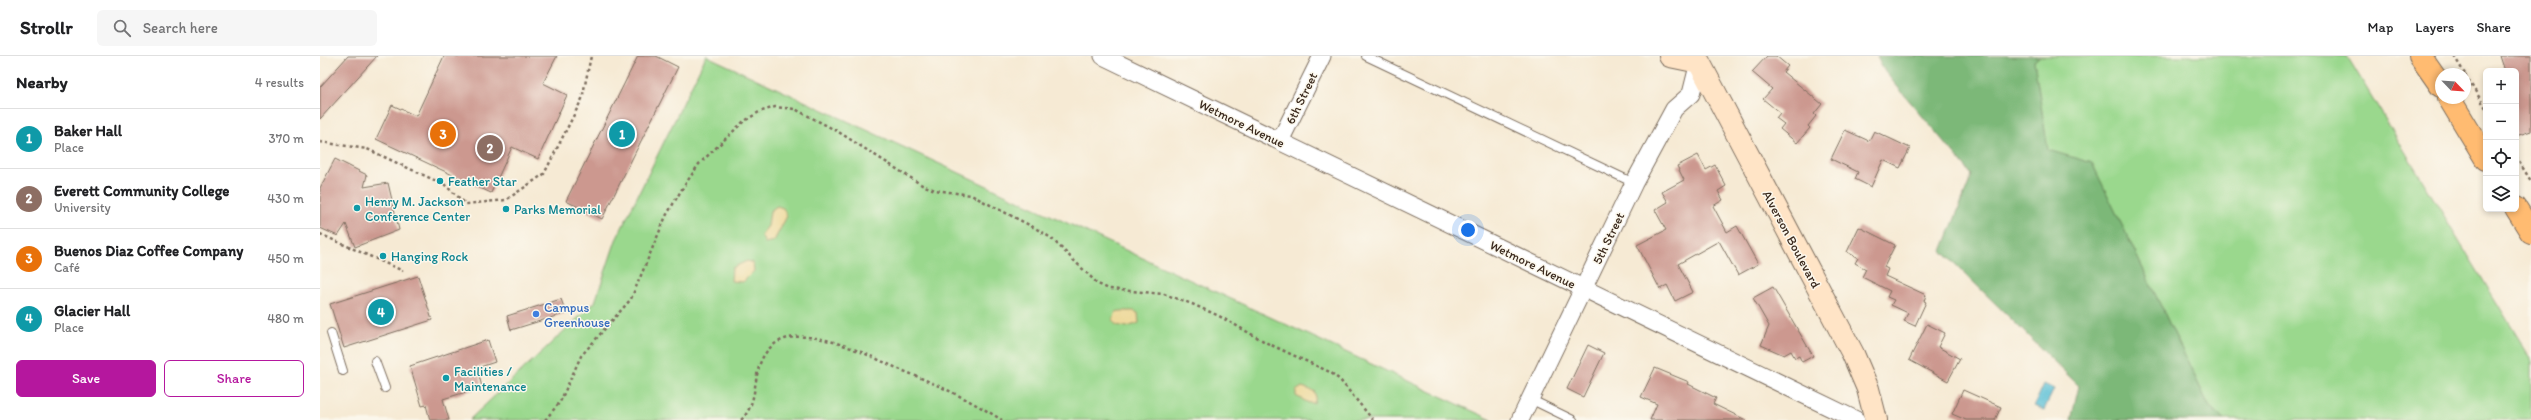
<!DOCTYPE html>
<html lang="en">
<head>
<meta charset="utf-8">
<style>
  body { margin:0; font-family:Itim,sans-serif; background:#f6f6f6; color:#202124 }
  .controls { position:absolute; right:12px; top:12px; display:grid; overflow:hidden; border-radius:6px; box-shadow:0 2px 6px #0003 }
  .controls button { width:36px; height:36px; display:grid; place-items:center; padding:0; border:0; border-bottom:1px solid #e0e0e0; background:#fff; color:#202124; font:20px sans-serif }
  .compass { position:absolute; left:2115px; top:12px; width:36px; height:36px; border-radius:50%; background:#fff; box-shadow:0 2px 6px #0003; rotate:115deg }
  .you { position:absolute; left:1148px; top:174px; width:14px; height:14px; margin:-10px; border:3px solid #fff; border-radius:50%; background:#1a73e8; box-shadow:0 0 0 6px #1a73e833 }
  .badge { display:grid; place-items:center; width:26px; height:26px; border-radius:50%; background:#b5179e; color:#fff; font-size:13px; font-weight:700 }
  .pin { position:absolute; translate:-50% -50%; border:2px solid #fff; box-shadow:0 1px 4px #0006 }
  .list { margin:0; padding:0; list-style:none }
  h2 { display:flex; justify-content:space-between; align-items:center; height:52px; margin:0; padding:0 16px; font-size:17px }
  h2 small { font-size:13px; font-weight:400; color:#757577 }
  .list li { display:grid; grid-template-columns:26px 1fr auto; gap:12px; align-items:center; box-sizing:border-box; height:60px; padding:0 16px; border-top:1px solid #e0e0e0 }
  .list b { display:block; font-size:15px; white-space:nowrap }
  .list p { margin:0; font-size:13px; white-space:nowrap; color:#757577 }
  .list em { font-size:13px; font-style:normal; color:#757577 }
  .actions { display:flex; gap:8px; padding:12px 16px }
  .actions a { flex:1; padding:9px 0; border:1px solid #b5179e; border-radius:6px; text-align:center; font-size:14px; color:#b5179e }
  .actions .main { background:#b5179e; color:#fff }
  .icon { flex:none; width:22px; height:22px; fill:none; stroke:currentColor; stroke-width:2; stroke-linecap:round; stroke-linejoin:round }
  .map { position:relative; flex:none; width:2211px; height:364px; overflow:hidden }
  header { display:flex; align-items:center; gap:24px; box-sizing:border-box; height:56px; padding:0 20px; background:#fff; border-bottom:1px solid #e0e0e0 }
  header strong { font-size:19px }
  nav { display:flex; gap:22px; margin-inline-start:auto; font-size:14px }
  .search { width:280px; height:36px; background:#f6f6f6; display:flex; align-items:center; gap:10px; box-sizing:border-box; padding:0 14px; border-radius:6px; color:#757577; font-size:15px }
  main { display:flex }
  aside { flex:1; background:#fff }
  .map>svg:first-child { display:block }
</style>
</head>
<body>
<header>
<strong>Strollr</strong>
<div class="search"><svg class="icon" aria-label="search" viewBox="0 0 24 24"><circle cx="10" cy="10" r="6"/><path d="M15 15l6 6"/></svg>Search here</div>
<nav><a>Map</a><a>Layers</a><a>Share</a></nav>
</header>
<main>
<aside>
<h2>Nearby<small>4 results</small></h2>
<ul class="list">
<li><span class="badge" style="background:#0f9aa8">1</span><div><b>Baker Hall</b><p>Place</p></div><em>370 m</em></li>
<li><span class="badge" style="background:#8d6e63">2</span><div><b>Everett Community College</b><p>University</p></div><em>430 m</em></li>
<li><span class="badge" style="background:#e8710a">3</span><div><b>Buenos Diaz Coffee Company</b><p>Café</p></div><em>450 m</em></li>
<li><span class="badge" style="background:#0f9aa8">4</span><div><b>Glacier Hall</b><p>Place</p></div><em>480 m</em></li>
</ul>
<div class="actions"><a class="main">Save</a><a>Share</a></div>
</aside>
<div class="map">
<svg width="2211" height="364" viewBox="0 0 2211 364">
  <rect width="100%" height="100%" fill="#fbf7ec"/>
  <filter id="ink" filterUnits="userSpaceOnUse"><feTurbulence type="fractalNoise" baseFrequency=".025" numOctaves="2"/><feDisplacementMap in="SourceGraphic" scale="8" xChannelSelector="R" yChannelSelector="G"/><feConvolveMatrix kernelMatrix="1 2 1 2 8 2 1 2 1" color-interpolation-filters="sRGB"/></filter>
  <filter id="wash" filterUnits="userSpaceOnUse"><feTurbulence type="fractalNoise" baseFrequency=".012" numOctaves="4" result="noise"/><feDisplacementMap in="SourceGraphic" scale="16" xChannelSelector="R" yChannelSelector="G"/><feGaussianBlur stdDeviation="0.9" result="paint"/><feColorMatrix in="noise" values="0 0 0 0 0 0 0 0 0 0 0 0 0 0 0 0 0 1.4 0 .05"/><feComposite in="paint" operator="in"/></filter>
  <g filter="url(#wash)">
    <rect width="100%" height="100%" fill="#f6ead4"/>
    <g fill="#9ad88d" stroke="#6a8156">
      <path d="M386,0H387L1172,364H149L275,246L296,184Z"/>
      <path d="M1720,0H2027L2211,303V364H1904L1889,350L1772,107L1728,95L1714,5Z"/>
    </g>
    <path fill="#7bb878" stroke="#5b714b" d="M1557,0H1720L1714,5L1728,94L1772,107L1889,350L1904,364H1751L1759,330L1622,195L1652,119L1565,16Z"/>
    <g fill="#eeda9e" stroke="#94825e">
      <path d="M457,150L463,152L467,160L454,185L445,187L441,179L448,170L450,155Z"/>
      <path d="M427,205L433,207L434,215L423,226L411,225L412,212Z"/>
      <path d="M800,255H814L818,257L819,267L807,271L796,269L793,263L796,256Z"/>
      <path d="M982,331L994,335L996,341L994,347H989L976,340V335Z"/>
    </g>
    <path fill="#58bfd6" stroke="#4a747a" d="M1724,328L1734,333L1724,354L1714,350Z"/>
    <g id="blocks">
      <g fill="#cc988f">
        <path d="M28,0H57L0,63V31Z"/>
        <path d="M124,0H237L223,27L247,39L218,103L192,91L171,137L56,83L72,49L96,60Z"/>
        <path d="M318,0H336L358,11L282,163L246,145Z"/>
        <path d="M1447,0H1456L1468,10L1463,16L1502,48L1494,58L1496,60L1488,70L1490,72L1477,87L1460,73L1464,68L1456,62L1460,57L1443,43L1452,33L1432,16Z"/>
        <path d="M2180,0H2211V75L2196,80V15H2185Z"/>
        <path d="M1525,74L1549,85L1554,75L1590,92L1580,112L1563,104L1551,131L1535,123L1538,116L1511,103Z"/>
        <path d="M1378,99L1386,114L1395,109L1406,130L1398,135L1403,144L1393,150L1407,176L1417,170L1438,208L1418,219L1399,185L1358,208L1373,236L1355,245L1347,229L1340,233L1317,189L1346,174L1335,154L1348,146L1342,136L1364,124L1357,110Z"/>
        <path d="M15,103L47,119L44,131L68,127L79,174L35,191L26,168L18,180L0,172V132Z"/>
        <path d="M1539,171L1575,189L1564,211L1568,213L1565,220L1606,239L1604,245L1606,246L1595,270L1584,265L1588,257L1571,249L1574,244L1567,241L1570,235L1542,221L1546,213L1535,207L1538,202L1527,196Z"/>
        <path d="M98,220L112,264L24,292L10,248Z"/>
        <path d="M1453,231L1493,300L1482,306L1479,300L1475,302L1471,295L1464,299L1441,289L1449,270L1433,242Z"/>
        <path d="M241,243L246,257L191,274L187,260Z"/>
        <path d="M1607,268L1625,277L1618,291L1640,303L1628,325L1589,304Z"/>
        <path d="M168,284L175,306L157,312L162,331L123,343L129,364H110L106,349L102,350L90,310Z"/>
        <path d="M1268,289L1284,297L1263,341L1247,333Z"/>
        <path d="M1335,312L1369,326L1368,328L1396,342L1393,348L1426,364H1330L1337,348L1321,341Z"/>
        <path d="M1643,334L1681,351L1675,364H1646L1632,358Z"/>
      </g>
    </g>
  </g>
  <g filter="url(#ink)">
    <use href="#blocks" fill-opacity="0" stroke="#7c6d5e" stroke-width="1"/>
    <g fill="none" stroke-linecap="round" stroke-linejoin="round">
      <g stroke="#7c6d5e" stroke-width="10">
        <g id="service">
          <path d="M1046,0L1314,127"/>
          <path d="M11,277L23,315"/>
          <path d="M55,305L65,332"/>
          <path d="M1210,343L1253,364"/>
        </g>
      </g>
      <g stroke="#7c6d5e" stroke-width="19">
        <g id="minor">
          <path d="M783,0L1536,364"/>
          <path d="M960,85L1002,0"/>
          <path d="M1200,364L1314,127L1354,53L1371,38L1379,6"/>
        </g>
      </g>
      <g stroke="#7c6d5e" stroke-width="24">
        <path id="secondary" d="M1350,0L1379,6L1533,298L1548,333L1556,364"/>
      </g>
      <g stroke="#7c6d5e" stroke-width="24">
        <g id="primary">
          <path d="M2100,0L2121,30"/>
          <path d="M2129,42L2166,103"/>
          <path d="M2196,152L2211,176"/>
        </g>
      </g>
      <g stroke="#7c6d5e" stroke-width="2.5" stroke-dasharray="3 3" stroke-linecap="butt">
        <path d="M2134,0L2145,18"/>
        <path d="M2145,19L2166,52"/>
        <path d="M0,86L47,93L125,129L146,148L186,144L224,118L262,43L271,0"/>
        <path d="M2196,101L2211,125"/>
        <path d="M0,178L83,215"/>
        <path d="M225,364L240,346L261,300L311,243L346,160L362,133L379,108L423,66L439,56L455,51L475,53L517,75L602,129L615,134L651,139L715,172L731,182L778,228L789,233L844,238L872,248L899,260L949,288L1010,316L1020,324L1053,364"/>
        <path d="M421,364C441,345 430,314 448,294C477,260 549,300 581,314C617,328 650,344 682,364"/>
      </g>
      <use href="#service" stroke="#fff" stroke-width="8"/>
      <use href="#minor" stroke="#fff" stroke-width="17"/>
      <use href="#secondary" stroke="#ffe4c6" stroke-width="22"/>
      <use href="#primary" stroke="#ffbb71" stroke-width="22"/>
    </g>
  </g>
  <g fill="#0f9aa8" stroke="#fbf7ec" stroke-width="1.5">
    <circle cx="120" cy="125" r="4"/>
    <circle cx="37" cy="152" r="4"/>
    <circle cx="186" cy="153" r="4"/>
    <circle cx="63" cy="200" r="4"/>
    <circle cx="126" cy="322" r="4"/>
  </g>
  <circle fill="#3f7fe0" stroke="#fbf7ec" stroke-width="1.5" cx="216" cy="258" r="4"/>
  <g text-anchor="middle" stroke-width="3" stroke-linejoin="round" paint-order="stroke">
    <g font-size="13" fill="#3b2a1e" stroke="#fbf7ec">
      <text transform="translate(981 42) rotate(-64)" y="5">6th Street</text>
      <text transform="translate(922 67) rotate(26)" y="5">Wetmore Avenue</text>
      <text transform="translate(1288 182) rotate(-64)" y="5">5th Street</text>
      <text transform="translate(1472 183) rotate(62)" y="5">Alverson Boulevard</text>
      <text transform="translate(1213 208) rotate(26)" y="5">Wetmore Avenue</text>
    </g>
    <g font-size="13" fill="#0d838f" stroke="#fbf7ec" text-anchor="start">
      <text x="128" y="130">Feather Star</text>
      <text x="45" y="150">Henry M. Jackson<tspan x="45" dy="15">Conference Center</tspan></text>
      <text x="194" y="158">Parks Memorial</text>
      <text x="71" y="205">Hanging Rock</text>
      <text x="134" y="320">Facilities /<tspan x="134" dy="15">Maintenance</tspan></text>
    </g>
    <g font-size="13" fill="#366cbe" stroke="#fbf7ec" text-anchor="start">
      <text x="224" y="256">Campus<tspan x="224" dy="15">Greenhouse</tspan></text>
    </g>
  </g>
</svg>
<div class="controls">
<button>+</button>
<button>−</button>
<button><svg class="icon" aria-label="locate" viewBox="0 0 24 24"><circle cx="12" cy="12" r="6"/><path d="M12 2v4M12 18v4M2 12h4M18 12h4"/></svg></button>
<button><svg class="icon" aria-label="layers" viewBox="0 0 24 24"><path d="M12 4l9 5-9 5-9-5zM3 14l9 5 9-5"/></svg></button>
</div>
<svg class="compass" viewBox="-18 -18 36 36"><path d="M0-13l5 13h-10z" fill="#e53935"/><path d="M0 13l5-13h-10z" fill="#757577"/></svg>
<div class="you"></div>
<div class="pin badge" style="left:302px;top:78px;background:#0f9aa8">1</div>
<div class="pin badge" style="left:170px;top:92px;background:#8d6e63">2</div>
<div class="pin badge" style="left:123px;top:78px;background:#e8710a">3</div>
<div class="pin badge" style="left:61px;top:256px;background:#0f9aa8">4</div>
</div>
</main>
</body>
</html>
